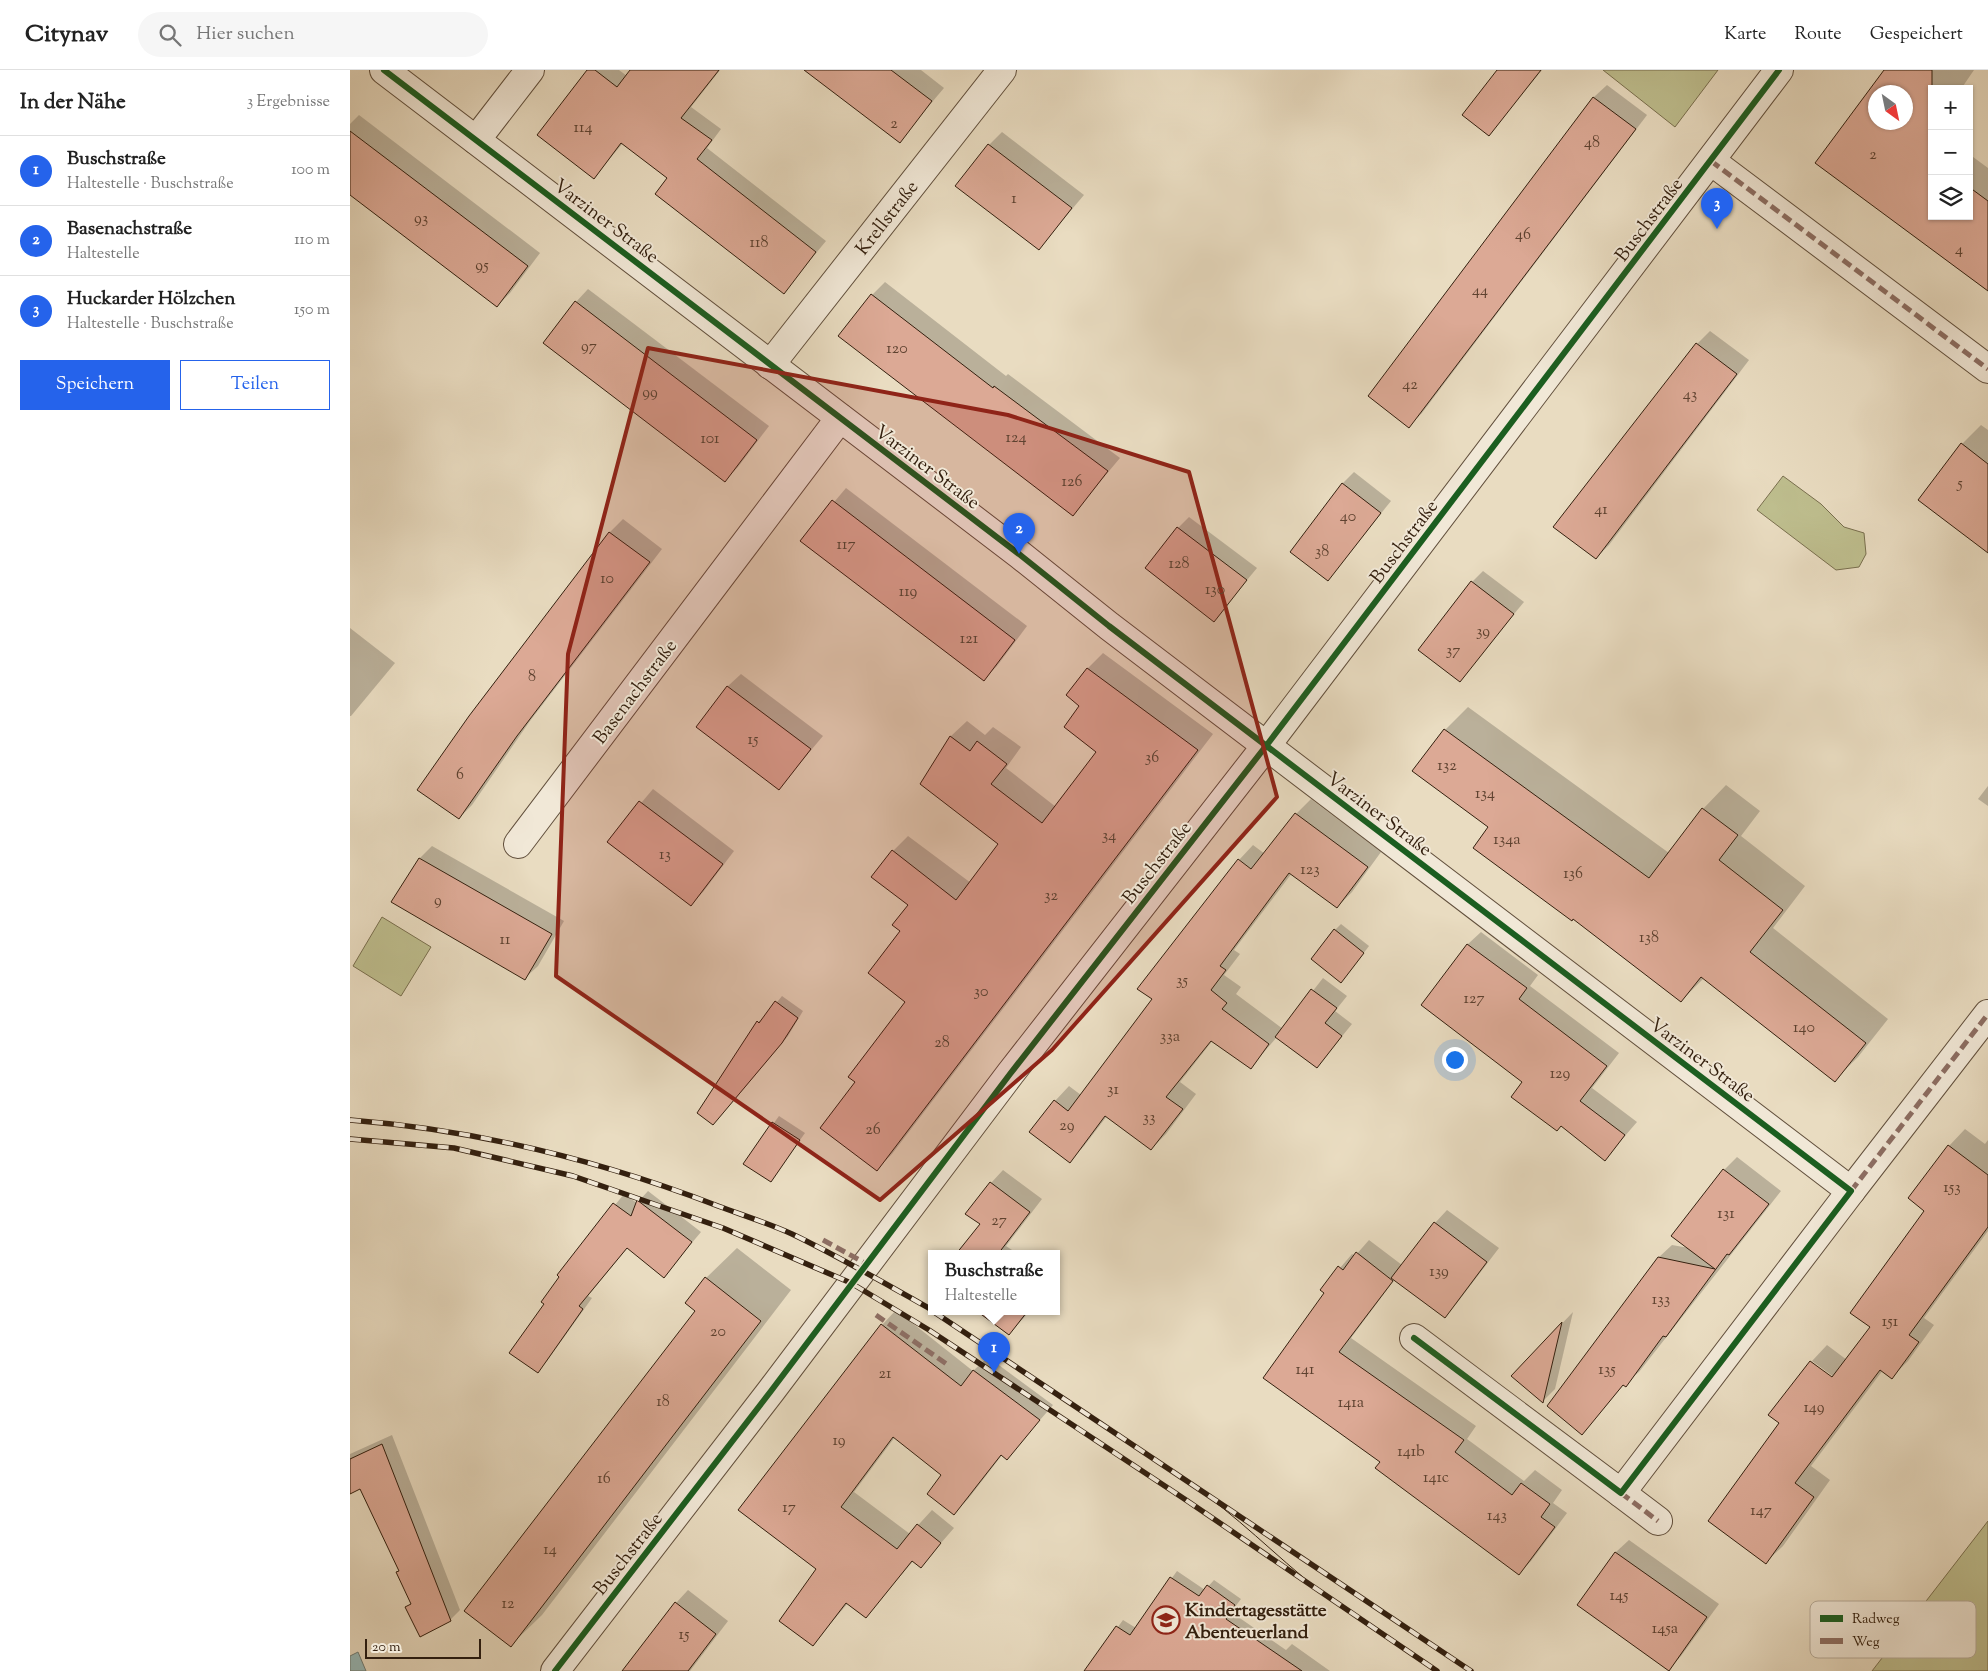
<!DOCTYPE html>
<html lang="de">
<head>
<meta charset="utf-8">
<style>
  body { margin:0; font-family:"Sorts Mill Goudy",serif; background:#f6f6f6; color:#222 }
  .controls { position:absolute; right:15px; top:15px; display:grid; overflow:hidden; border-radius:0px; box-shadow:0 1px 4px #0004 }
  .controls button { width:45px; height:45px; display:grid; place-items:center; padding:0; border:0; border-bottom:1px solid #e0e0e0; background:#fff; color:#222; font:25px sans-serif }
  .compass { position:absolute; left:1518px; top:15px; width:45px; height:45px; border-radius:50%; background:#fff; box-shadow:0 1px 4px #0004; rotate:147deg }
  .scale { position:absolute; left:15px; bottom:12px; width:116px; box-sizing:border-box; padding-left:5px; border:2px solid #34200f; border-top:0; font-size:14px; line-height:18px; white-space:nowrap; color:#34200f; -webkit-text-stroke:4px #f1e8d7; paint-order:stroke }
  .you { position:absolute; left:1104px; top:989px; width:18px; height:18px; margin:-12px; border:4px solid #fff; border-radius:50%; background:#1a73e8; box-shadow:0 0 0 8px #1a73e833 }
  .badge { display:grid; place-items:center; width:32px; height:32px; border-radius:50%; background:#2563eb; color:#fff; font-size:16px; font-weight:700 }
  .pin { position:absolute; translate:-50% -41px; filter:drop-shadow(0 1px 2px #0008) }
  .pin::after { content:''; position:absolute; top:26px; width:18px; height:15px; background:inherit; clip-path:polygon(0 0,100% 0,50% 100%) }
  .popup { position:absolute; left:578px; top:1180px; width:132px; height:65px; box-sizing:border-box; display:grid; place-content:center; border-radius:0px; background:#fff; filter:drop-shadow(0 1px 4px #0005); font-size:16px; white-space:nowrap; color:#767676 }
  .popup b { font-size:19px; color:#222 }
  .popup::after { content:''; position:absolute; left:50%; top:100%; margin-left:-10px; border:10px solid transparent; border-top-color:#fff }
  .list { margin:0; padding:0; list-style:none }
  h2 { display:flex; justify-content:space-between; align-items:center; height:65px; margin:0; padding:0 20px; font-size:21px }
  h2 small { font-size:16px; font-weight:400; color:#767676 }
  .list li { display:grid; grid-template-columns:32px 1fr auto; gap:15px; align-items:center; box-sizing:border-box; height:70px; padding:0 20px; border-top:1px solid #e0e0e0 }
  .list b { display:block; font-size:19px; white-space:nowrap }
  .list p { margin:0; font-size:16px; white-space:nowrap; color:#767676 }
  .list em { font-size:16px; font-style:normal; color:#767676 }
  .actions { display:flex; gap:10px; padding:15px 20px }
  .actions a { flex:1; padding:11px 0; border:1px solid #2563eb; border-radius:0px; text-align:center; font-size:18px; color:#2563eb }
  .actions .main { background:#2563eb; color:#fff }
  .icon { flex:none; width:28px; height:28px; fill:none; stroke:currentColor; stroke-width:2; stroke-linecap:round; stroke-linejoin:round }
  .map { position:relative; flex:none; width:1638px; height:1601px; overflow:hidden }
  header { display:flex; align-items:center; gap:30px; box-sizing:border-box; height:70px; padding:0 25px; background:#fff; border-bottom:1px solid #e0e0e0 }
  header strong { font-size:24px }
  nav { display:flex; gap:28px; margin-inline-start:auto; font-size:18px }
  .search { width:350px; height:45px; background:#f6f6f6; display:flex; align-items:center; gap:12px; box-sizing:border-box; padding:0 18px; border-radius:28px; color:#767676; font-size:19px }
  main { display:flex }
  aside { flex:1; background:#fff }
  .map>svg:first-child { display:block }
</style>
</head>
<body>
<header>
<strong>Citynav</strong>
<div class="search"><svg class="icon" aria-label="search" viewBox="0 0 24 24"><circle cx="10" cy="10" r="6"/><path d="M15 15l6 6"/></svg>Hier suchen</div>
<nav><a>Karte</a><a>Route</a><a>Gespeichert</a></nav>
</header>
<main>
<aside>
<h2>In der Nähe<small>3 Ergebnisse</small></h2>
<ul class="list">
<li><span class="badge">1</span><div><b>Buschstraße</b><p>Haltestelle · Buschstraße</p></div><em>100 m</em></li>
<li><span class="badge">2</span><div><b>Basenachstraße</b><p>Haltestelle</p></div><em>110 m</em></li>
<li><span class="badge">3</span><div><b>Huckarder Hölzchen</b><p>Haltestelle · Buschstraße</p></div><em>150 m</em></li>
</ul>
<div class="actions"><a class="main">Speichern</a><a>Teilen</a></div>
</aside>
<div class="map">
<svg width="1638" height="1601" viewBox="0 0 1638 1601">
  <rect width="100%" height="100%" fill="#e9dcc1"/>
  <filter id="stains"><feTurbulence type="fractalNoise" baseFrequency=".004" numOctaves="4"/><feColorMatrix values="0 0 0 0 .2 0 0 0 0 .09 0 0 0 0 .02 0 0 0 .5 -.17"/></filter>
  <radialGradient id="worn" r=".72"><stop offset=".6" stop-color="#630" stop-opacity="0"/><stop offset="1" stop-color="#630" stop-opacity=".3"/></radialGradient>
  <g fill="#bebe8e" stroke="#796f4e">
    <path d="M1253,0H1368L1325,57Z"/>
    <path d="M1433,406L1471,434L1494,457L1514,463L1516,484L1509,497L1486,500L1407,440Z"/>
    <path d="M32,847L81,877L51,926L3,896Z"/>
    <path d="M1638,1451V1601H1522Z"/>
  </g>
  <path fill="#98bab8" stroke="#707c74" d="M8,1582L16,1601H0V1586Z"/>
  <g fill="#0003" fill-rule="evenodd">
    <path d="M239,0H269L277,6L281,0H370L341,37L371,59L357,78L476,171L434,222L319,108L273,73L244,107Z"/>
    <path d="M474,0H571L594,18L549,71Z"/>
    <path d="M1148,0H1192L1139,64Z"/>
    <path d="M1535,0H1624L1611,19H1582V146H1619V84L1638,98V221L1467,93ZM1526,22H1556V52H1526Z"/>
    <path d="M1257,15L1297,45L1072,343L1059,356L1019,326L1244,27Z"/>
    <path d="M9,45L190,183L160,223L147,236L0,124V54Z"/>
    <path d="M652,62L734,125L689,178L639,75Z"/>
    <path d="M535,212L656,306L658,304L770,388L723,444L522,225Z"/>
    <path d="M238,219L419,356L388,397L375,410L226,232Z"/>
    <path d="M1360,261L1399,290L1259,475L1246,488L1269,377L1347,274Z"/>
    <path d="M1631,355L1638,360V482L1612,374Z"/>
    <path d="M1004,402L1041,431L978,509L992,414Z"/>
    <path d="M496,418L677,556L647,596L634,609L452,470Z"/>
    <path d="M839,447L907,498L864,550L828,458Z"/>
    <path d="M273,449L312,479L180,651L122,735L109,748L120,646L260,462Z"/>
    <path d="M1133,501L1174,532L1109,610L1122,512Z"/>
    <path d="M0,558L45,593L1,646H0Z"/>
    <path d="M753,583L863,664L542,1084L527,1099L507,1012L556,931L552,861L559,834L543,781L558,766L621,813L650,774L572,714L601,666L617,651L635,665L643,657L671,677L656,698L706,737L748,681L731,635L718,625L738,598Z"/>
    <path d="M391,604L473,666L429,718L348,657L378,616Z"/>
    <path d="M1118,637L1319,783L1353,739L1376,715L1410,741L1391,766L1455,816L1423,858L1538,949L1508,987L1485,1010L1354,908L1331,931L1140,757L1095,660Z"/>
    <path d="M1638,716V736L1628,729Z"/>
    <path d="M303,719L384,781L353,822L340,835L258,772Z"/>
    <path d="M961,729L1031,782L1002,822L987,837L942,803L884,880L890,884L874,905L891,917L886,924L933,959L973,908L997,926L985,941L1002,954L967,997L927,967L901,997L863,970L830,1012L846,1024L816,1064L801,1079L757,1046L734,1076L720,1091L705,1031L719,1016L731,1025L803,929L889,790L903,775L915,784L946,744Z"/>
    <path d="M82,776L214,851L188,896L175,908L70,788Z"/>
    <path d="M991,854L1019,876L997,905L985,860Z"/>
    <path d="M1131,862L1188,905L1180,916L1269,983L1242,1018L1287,1052L1255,1089L1212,1055L1207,1060L1174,1012L1073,935L1118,874Z"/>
    <path d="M432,926L453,941L438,966L369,1048L408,952L415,947Z"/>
    <path d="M429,1046L455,1063L421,1111L395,1093Z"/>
    <path d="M1615,1059L1635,1074L1638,1070V1161L1574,1248L1584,1255L1558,1291L1542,1307L1533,1300L1461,1396L1480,1410L1433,1476L1416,1492L1430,1353L1420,1345L1461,1291L1486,1312L1488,1310L1462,1291L1477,1275L1497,1290L1522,1257L1576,1140L1559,1128L1599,1076Z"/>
    <path d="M1387,1087L1431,1121L1289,1302L1274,1314L1232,1364L1308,1188L1322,1175L1339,1178L1323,1166L1374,1100Z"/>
    <path d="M653,1100L692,1129L656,1176L668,1184H608L631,1154L641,1113Z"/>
    <path d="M298,1121L351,1162L314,1206L278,1177L238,1226L242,1228L197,1291L187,1301L195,1233L211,1207L208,1205L274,1124L287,1133Z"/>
    <path d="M1097,1140L1149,1178L1107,1233L1095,1246L1045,1209L1001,1268L1126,1356L1117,1369L1174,1411L1185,1400L1212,1420L1203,1433L1217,1443L1181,1491L1169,1503L1031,1392L915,1308L976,1223L972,1219L1002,1184L1005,1186L1019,1170L1052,1195L1085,1153Z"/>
    <path d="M387,1178L441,1220L192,1545L161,1575L347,1241L356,1208Z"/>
    <path d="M546,1240L623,1301L638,1287L703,1335L657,1388L652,1385L618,1429L604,1443L593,1405L545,1367L504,1422L560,1464L582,1440L604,1458L571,1496L564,1490L516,1546L498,1533L463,1574L467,1499L390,1440L532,1255Z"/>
    <path d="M630,1242H679L659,1264Z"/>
    <path d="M1223,1242L1205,1319L1193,1331L1162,1306Z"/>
    <path d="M42,1365L110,1540L100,1550L56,1538L62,1532L50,1500L11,1418L0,1422V1384Z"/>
    <path d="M1279,1470L1369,1534L1331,1586L1319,1599L1229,1535L1266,1482Z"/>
    <path d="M827,1501L855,1520L864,1510L891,1529L881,1542L936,1580L942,1574L980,1601H736L773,1550L786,1558Z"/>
    <path d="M338,1520L378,1551L340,1601H291L326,1533Z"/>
  </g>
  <g fill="#dca995" stroke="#34200f" fill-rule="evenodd">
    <path d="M237,0H245L267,17L280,0H369L331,48L362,70L347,89L466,182L434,224L305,124L317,108L271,73L244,109L187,65Z"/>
    <path d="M454,0H541L582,31L550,73Z"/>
    <path d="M1147,0H1191L1139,66L1112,45Z"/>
    <path d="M1534,0H1582V146H1619V117L1638,131V221L1465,93ZM1526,22H1556V52H1526Z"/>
    <path d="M1243,27L1286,59L1059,358L1018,326Z"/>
    <path d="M0,61L178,196L147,237L0,125Z"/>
    <path d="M638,74L722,138L689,180L605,116Z"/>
    <path d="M521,224L643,318L644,316L758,401L723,446L488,266Z"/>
    <path d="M225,231L407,370L375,412L193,273Z"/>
    <path d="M1346,273L1387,304L1246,489L1203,457Z"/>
    <path d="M1611,373L1638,394V483L1568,430Z"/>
    <path d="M992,413L1031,443L978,511L940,482Z"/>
    <path d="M482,430L665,570L634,611L450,471Z"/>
    <path d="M827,457L897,510L864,552L795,498Z"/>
    <path d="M259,462L300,492L167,666L109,749L67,720L119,646Z"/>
    <path d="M1121,511L1164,544L1110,612L1068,580Z"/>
    <path d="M737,598L848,680L527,1101L470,1058L505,1012L498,1007L555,932L518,903L550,861L542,855L558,835L521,807L542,780L606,830L648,774L570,714L600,666L620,681L627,671L657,694L641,714L692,753L746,682L714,657L729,636L716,625Z"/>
    <path d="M377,616L461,679L429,720L346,657Z"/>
    <path d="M1094,659L1299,808L1352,738L1388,765L1369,790L1433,840L1400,882L1516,973L1485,1012L1351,907L1331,932L1223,849L1222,851L1123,778L1138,757L1062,701Z"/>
    <path d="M289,731L373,794L341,836L257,772Z"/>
    <path d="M945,743L1018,797L987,838L939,803L870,896L876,900L861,920L877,933L872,939L919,974L901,999L861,971L816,1027L833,1039L801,1080L755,1046L720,1093L679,1062L704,1030L718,1041L802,929L787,919L888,789L901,799Z"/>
    <path d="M69,788L202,864L175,910L41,832Z"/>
    <path d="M984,859L1014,883L991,913L961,889Z"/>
    <path d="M1117,874L1177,918L1169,929L1257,996L1230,1031L1275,1065L1255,1091L1211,1056L1207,1061L1161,1027L1172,1012L1071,935Z"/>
    <path d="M961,919L987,938L975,953L992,966L967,998L925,967Z"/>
    <path d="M425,931L448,948L432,973L363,1055L347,1043L407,951L409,953Z"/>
    <path d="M422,1052L450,1070L421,1112L393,1094Z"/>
    <path d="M1598,1075L1638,1105V1157L1559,1265L1569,1272L1542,1309L1530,1300L1445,1413L1464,1427L1416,1494L1358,1451L1429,1353L1418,1345L1460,1291L1482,1307L1520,1257L1500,1243L1574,1141L1558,1128Z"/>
    <path d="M1373,1099L1419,1134L1379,1185L1377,1184L1316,1267L1313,1266L1276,1317L1273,1315L1232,1365L1197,1336L1308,1187L1365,1199L1321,1166Z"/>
    <path d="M640,1112L680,1142L648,1184H606L630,1154L615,1144Z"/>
    <path d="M287,1130L342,1172L314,1208L277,1178L229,1236L233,1239L188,1303L159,1283L194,1234L191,1232L209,1207L207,1205L263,1133L281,1146Z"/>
    <path d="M1084,1152L1137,1192L1095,1248L1041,1208Z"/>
    <path d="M1006,1182L1043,1211L989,1282L1114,1370L1105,1382L1162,1425L1171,1413L1200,1434L1191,1447L1205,1457L1169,1505L1025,1398L1030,1392L913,1308L974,1223L970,1220L988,1196L993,1200Z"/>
    <path d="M355,1207L411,1251L161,1577L114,1541L345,1241L335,1233Z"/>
    <path d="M628,1242H677L659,1265Z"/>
    <path d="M1212,1252L1193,1333L1161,1306Z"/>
    <path d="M531,1254L611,1316L623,1300L690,1350L657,1390L651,1385L604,1445L577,1424L591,1405L543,1367L491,1437L547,1479L567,1454L591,1473L571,1498L562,1491L516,1548L496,1533L463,1576L429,1551L466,1499L388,1440Z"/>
    <path d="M32,1374L101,1551L70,1567L55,1537L61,1534L46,1502L49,1501L10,1419L0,1424V1389Z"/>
    <path d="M1265,1482L1357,1547L1319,1601L1227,1535Z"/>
    <path d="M820,1507L849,1526L857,1515L885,1535L876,1549L952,1601H734L766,1556L780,1565Z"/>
    <path d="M325,1532L366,1564L338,1601H272Z"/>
  </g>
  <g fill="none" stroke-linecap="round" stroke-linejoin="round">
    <g stroke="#614f3c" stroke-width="30">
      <g id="minor">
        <path d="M34,0L669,484L759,556L1501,1121L1271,1423L1064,1268"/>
        <path d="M126,70L180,0"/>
        <path d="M1361,91L1638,299"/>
        <path d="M420,295L652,0"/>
        <path d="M168,774L490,348"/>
        <path d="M1501,1121L1638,944"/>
        <path d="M1271,1423L1308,1451"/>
        <path d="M205,1601L421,1321L660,1004L916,676L1429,0"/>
      </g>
    </g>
    <use href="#minor" stroke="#f1e8d7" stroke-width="28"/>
    <path stroke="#34200f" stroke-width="1" d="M857,1426C902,1459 940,1500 985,1532"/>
    <g stroke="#34200f" stroke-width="5.5">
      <g id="rail">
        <path d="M0,1050C127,1060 249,1090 368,1136C392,1145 418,1153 442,1164C490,1187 536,1214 582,1240"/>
        <path d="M0,1069L104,1078L223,1106L373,1158L501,1213L579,1260L836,1430L1087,1601"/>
        <path d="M584,1242L1121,1601"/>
      </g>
    </g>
    <use href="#rail" stroke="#f1e8d7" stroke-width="4" stroke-dasharray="11" stroke-linecap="butt"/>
    <g stroke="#8d6e63" stroke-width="5" stroke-dasharray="10 5" stroke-linecap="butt">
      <path d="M1361,91L1638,299"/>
      <path d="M1501,1121L1638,944"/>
      <path d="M473,1170L515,1193"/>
      <path d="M526,1245L598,1295"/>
      <path d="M1271,1423L1308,1451"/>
    </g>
    <g stroke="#f1e8d7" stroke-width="9">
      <g id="cycleway">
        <path d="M34,0L669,484L759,556L1501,1121L1271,1423L1064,1268"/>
        <path d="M205,1601L421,1321L660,1004L916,676L1429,0"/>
      </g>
    </g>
    <use href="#cycleway" stroke="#1b5e20" stroke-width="6"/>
  </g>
  <path fill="#8f2418" fill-opacity="0.2" stroke="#8f2418" stroke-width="4" stroke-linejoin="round" d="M298,278L658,345L839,402L927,727L702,980L530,1130L206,906L218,584Z"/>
  <defs>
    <g id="school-ring" transform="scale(1.4375)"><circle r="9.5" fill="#f1e8d7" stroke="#8f2418" stroke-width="1.5"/><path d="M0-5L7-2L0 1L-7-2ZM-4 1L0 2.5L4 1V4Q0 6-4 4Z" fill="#8f2418"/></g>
  </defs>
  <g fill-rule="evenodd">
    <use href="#school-ring" x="816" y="1550"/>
  </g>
  <g text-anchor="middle" stroke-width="4" stroke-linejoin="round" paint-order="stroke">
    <g font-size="16" fill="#5e4230">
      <text x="544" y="58">2</text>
      <text x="233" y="62">114</text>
      <text x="1242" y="77">48</text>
      <text x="1523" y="89">2</text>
      <text x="664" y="133">1</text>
      <text x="71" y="153">93</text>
      <text x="1173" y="169">46</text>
      <text x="409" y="177">118</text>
      <text x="1609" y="184">4</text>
      <text x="132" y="200">95</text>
      <text x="1130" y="225">44</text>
      <text x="239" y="281">97</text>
      <text x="547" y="283">120</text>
      <text x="1060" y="319">42</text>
      <text x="300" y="327">99</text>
      <text x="1340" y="329">43</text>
      <text x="666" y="372">124</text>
      <text x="360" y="373">101</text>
      <text x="722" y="416">126</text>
      <text x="1610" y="418">5</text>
      <text x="1251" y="444">41</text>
      <text x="998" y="451">40</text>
      <text x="496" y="479">117</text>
      <text x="972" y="486">38</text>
      <text x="829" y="498">128</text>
      <text x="257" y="513">10</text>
      <text x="865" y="524">130</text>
      <text x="558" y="526">119</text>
      <text x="1133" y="566">39</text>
      <text x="619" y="573">121</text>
      <text x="1103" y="585">37</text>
      <text x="182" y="611">8</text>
      <text x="403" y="674">15</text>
      <text x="802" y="692">36</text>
      <text x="1097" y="700">132</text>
      <text x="110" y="709">6</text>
      <text x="1135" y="728">134</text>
      <text x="759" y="770">34</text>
      <text x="1157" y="774">134a</text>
      <text x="315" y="789">13</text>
      <text x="960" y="804">123</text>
      <text x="1223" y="808">136</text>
      <text x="701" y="830">32</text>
      <text x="88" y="835">9</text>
      <text x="1299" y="872">138</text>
      <text x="155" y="874">11</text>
      <text x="832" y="915">35</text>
      <text x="631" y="926">30</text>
      <text x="1124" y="933">127</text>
      <text x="1454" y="962">140</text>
      <text x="820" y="971">33a</text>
      <text x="592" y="977">28</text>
      <text x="1210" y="1008">129</text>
      <text x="763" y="1024">31</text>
      <text x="799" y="1052">33</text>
      <text x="717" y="1060">29</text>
      <text x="523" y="1064">26</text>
      <text x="1602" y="1122">153</text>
      <text x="1376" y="1148">131</text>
      <text x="649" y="1155">27</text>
      <text x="1089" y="1206">139</text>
      <text x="1311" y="1234">133</text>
      <text x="1540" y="1256">151</text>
      <text x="368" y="1266">20</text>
      <text x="955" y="1304">141</text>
      <text x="1257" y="1304">135</text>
      <text x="535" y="1308">21</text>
      <text x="313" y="1336">18</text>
      <text x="1001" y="1337">141a</text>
      <text x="1464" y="1342">149</text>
      <text x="489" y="1375">19</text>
      <text x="1061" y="1386">141b</text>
      <text x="1086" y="1412">141c</text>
      <text x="254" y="1413">16</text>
      <text x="439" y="1442">17</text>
      <text x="1411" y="1445">147</text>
      <text x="1147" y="1450">143</text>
      <text x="200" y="1484">14</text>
      <text x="1269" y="1530">145</text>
      <text x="158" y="1538">12</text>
      <text x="1315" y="1563">145a</text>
      <text x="334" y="1569">15</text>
    </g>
    <g font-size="19" fill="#34200f" stroke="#f1e8d7">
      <text transform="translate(536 147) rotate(-52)" y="7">Krellstraße</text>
      <text transform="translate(1298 149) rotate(-53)" y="7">Buschstraße</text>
      <text transform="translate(257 150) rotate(37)" y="7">Varziner Straße</text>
      <text transform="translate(578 396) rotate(37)" y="7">Varziner Straße</text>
      <text transform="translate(1053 471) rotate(-53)" y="7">Buschstraße</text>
      <text transform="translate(284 621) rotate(-53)" y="7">Basenachstraße</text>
      <text transform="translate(1030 743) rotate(37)" y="7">Varziner Straße</text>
      <text transform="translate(806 792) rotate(-52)" y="7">Buschstraße</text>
      <text transform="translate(1353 989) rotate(37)" y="7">Varziner Straße</text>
      <text transform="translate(277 1483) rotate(-52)" y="7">Buschstraße</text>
    </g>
    <g font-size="19" font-weight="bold" fill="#34200f" stroke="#f1e8d7" text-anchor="start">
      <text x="835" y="1546">Kindertagesstätte<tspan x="835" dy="22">Abenteuerland</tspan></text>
    </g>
  </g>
  <rect x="1460" y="1531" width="166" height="57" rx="8" fill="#f1e8d7" stroke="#b8ac9b" stroke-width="1"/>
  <rect x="1470" y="1545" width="23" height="7" fill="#1b5e20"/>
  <rect x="1470" y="1568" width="23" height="6" fill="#8d6e63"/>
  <g font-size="14" fill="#34200f">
    <text x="1502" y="1553">Radweg</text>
    <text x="1502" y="1576">Weg</text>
  </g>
  <rect width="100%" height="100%" filter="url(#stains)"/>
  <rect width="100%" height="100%" fill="url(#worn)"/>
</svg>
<div class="controls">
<button>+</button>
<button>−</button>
<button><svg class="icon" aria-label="layers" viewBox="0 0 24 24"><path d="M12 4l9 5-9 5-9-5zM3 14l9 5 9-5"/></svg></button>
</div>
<svg class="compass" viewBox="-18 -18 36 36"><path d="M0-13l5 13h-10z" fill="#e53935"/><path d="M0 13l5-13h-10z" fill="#767676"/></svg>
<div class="scale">20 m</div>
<div class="you"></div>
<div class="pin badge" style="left:644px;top:1303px">1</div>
<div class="popup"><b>Buschstraße</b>Haltestelle</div>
<div class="pin badge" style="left:669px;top:484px">2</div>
<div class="pin badge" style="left:1367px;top:159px">3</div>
</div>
</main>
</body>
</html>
